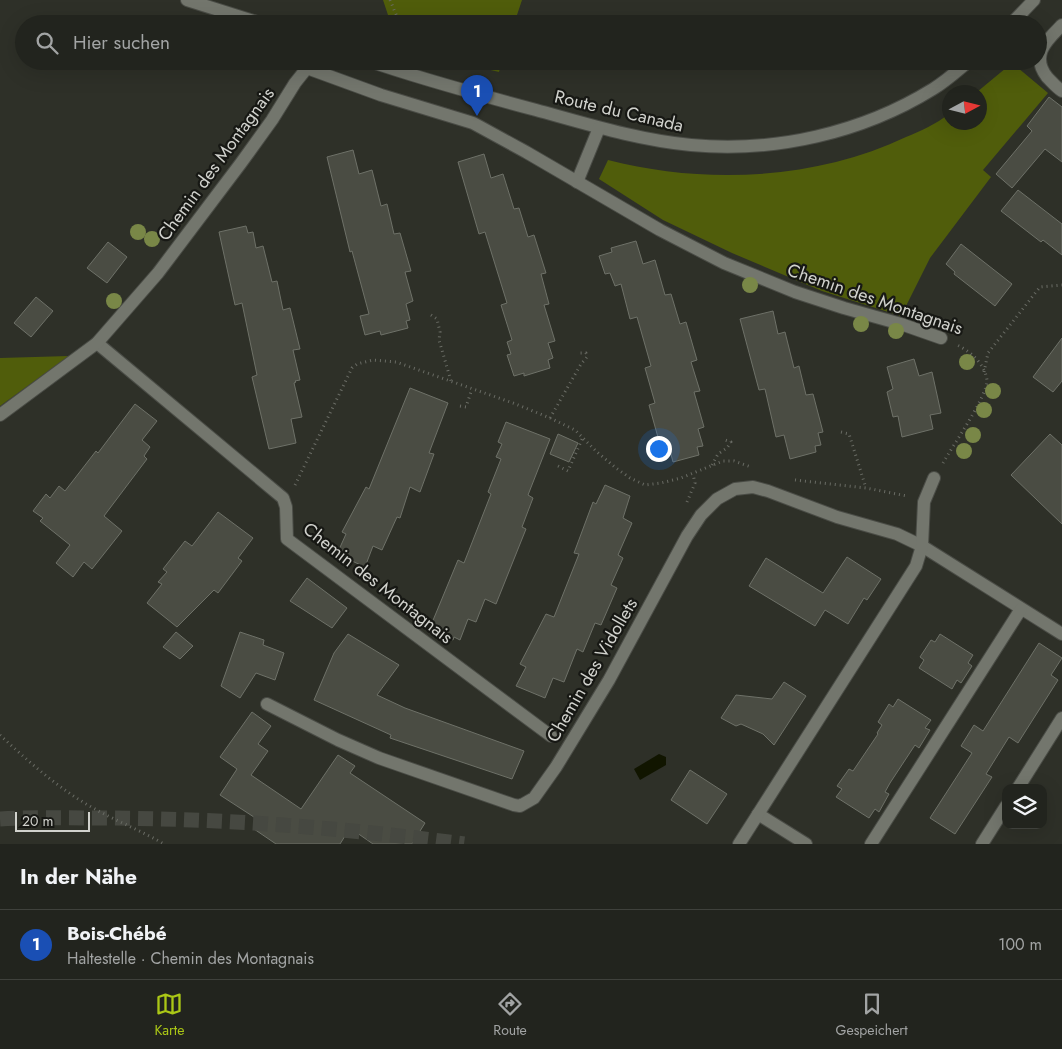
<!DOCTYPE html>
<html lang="de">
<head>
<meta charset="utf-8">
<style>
  body { margin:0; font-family:Jost,sans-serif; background:#2a2c27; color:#f1f3f6 }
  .controls { position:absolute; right:15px; bottom:15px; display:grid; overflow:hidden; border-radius:10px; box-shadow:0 5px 20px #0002 }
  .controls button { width:45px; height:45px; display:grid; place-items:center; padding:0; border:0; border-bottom:1px solid #3f413c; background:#22241e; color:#f1f3f6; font:25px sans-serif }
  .compass { position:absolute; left:942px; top:85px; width:45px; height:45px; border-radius:50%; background:#22241e; box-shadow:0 5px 20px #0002; rotate:83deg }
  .scale { position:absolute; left:15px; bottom:12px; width:75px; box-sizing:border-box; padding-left:5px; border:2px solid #d1d2cd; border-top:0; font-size:14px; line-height:18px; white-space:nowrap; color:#d1d2cd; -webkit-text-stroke:4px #171814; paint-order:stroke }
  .you { position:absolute; left:658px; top:448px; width:18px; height:18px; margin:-12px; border:4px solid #fff; border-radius:50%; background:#1a73e8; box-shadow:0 0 0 8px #1a73e833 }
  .badge { display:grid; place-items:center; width:32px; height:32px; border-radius:50%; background:#abc716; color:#fff; font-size:16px; font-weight:700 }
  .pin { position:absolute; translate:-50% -41px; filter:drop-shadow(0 1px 2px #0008) }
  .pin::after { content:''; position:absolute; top:26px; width:18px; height:15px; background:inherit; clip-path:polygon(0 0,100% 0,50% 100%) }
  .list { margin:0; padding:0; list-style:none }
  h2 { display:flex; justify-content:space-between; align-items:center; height:65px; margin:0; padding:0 20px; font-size:21px }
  h2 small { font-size:16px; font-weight:400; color:#a2a4a4 }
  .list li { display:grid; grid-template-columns:32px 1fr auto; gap:15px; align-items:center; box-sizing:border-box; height:70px; padding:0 20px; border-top:1px solid #3f413c }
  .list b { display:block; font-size:19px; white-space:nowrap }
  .list p { margin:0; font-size:16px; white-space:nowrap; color:#a2a4a4 }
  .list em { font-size:16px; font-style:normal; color:#a2a4a4 }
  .icon { flex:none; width:28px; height:28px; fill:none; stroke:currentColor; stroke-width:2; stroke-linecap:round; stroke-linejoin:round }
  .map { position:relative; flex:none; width:1062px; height:844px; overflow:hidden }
  .search { position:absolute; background:#22241e; box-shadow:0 5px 20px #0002; left:15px; right:15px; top:15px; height:55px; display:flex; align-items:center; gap:12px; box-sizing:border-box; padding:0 18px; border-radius:28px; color:#a2a4a4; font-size:19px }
  .sheet { height:135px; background:#22241e }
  nav { display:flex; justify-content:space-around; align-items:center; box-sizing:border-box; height:70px; border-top:1px solid #3f413c; background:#22241e; font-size:14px; color:#a2a4a4 }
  nav a { display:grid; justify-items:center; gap:2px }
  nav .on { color:#abc716 }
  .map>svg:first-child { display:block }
</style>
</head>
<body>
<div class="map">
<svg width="1062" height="844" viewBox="0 0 1062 844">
  <rect width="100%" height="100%" fill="#2e3028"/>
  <g fill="#505d0b">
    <path d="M383,0H522L514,24H391Z"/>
    <path d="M453,61H502L499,72Z"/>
    <path d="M1012,63L1048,93L983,170L991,177L930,258L901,316L822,291L732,253L663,220L599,179L608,160C705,185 815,180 906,137C921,131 936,124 949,114L950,122H980V92H977Z"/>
    <path d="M69,356L0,406V358Z"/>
  </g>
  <path fill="#111500" d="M659,754L666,757V765L640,780L634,769Z"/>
  <g fill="#4a4c43" stroke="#6e7168">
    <path d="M1049,97L1062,107V162L1045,149L1012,188L996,174L1032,131L1027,126Z"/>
    <path d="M353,150L359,174L372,170L381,206L387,204L394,234L400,233L411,271L405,272L413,301L406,304L410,320L406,321L408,328L381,335L380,331L365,335L360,316L369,314L352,251L350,252L327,157Z"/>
    <path d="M484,154L491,178L503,174L514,209L519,208L528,237L534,235L546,273L541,274L549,304L544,305L555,341L548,343L553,358L548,360L550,368L524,376V373L514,376L507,355L511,354L507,342L512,340L501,305L507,303L485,232L479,234L458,162Z"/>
    <path d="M1018,190L1062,224V255L1043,240L1041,242L1001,211Z"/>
    <path d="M246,226L248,233L253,232L256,248L263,246L272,282L277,281L283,310L290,308L300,349L293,350L300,380L295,381L296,382L294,383L302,417L291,419L296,443L269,449L252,377L257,375L242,303L235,305L219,232Z"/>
    <path d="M636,241L643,264L655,260L665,295L671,294L680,324L686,322L697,360L691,362L700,391L694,392L704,427L698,429L703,446L697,447L699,455L673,462L667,439L659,441L649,405L655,403L645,368L651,366L637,317L630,319L621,284L615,286L610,273L605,274L599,256L612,252L611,248Z"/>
    <path d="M108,242L127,257L107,283L87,268Z"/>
    <path d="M961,244L1012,284L995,306L954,274L955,272L946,264Z"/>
    <path d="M36,297L53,311L31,337L14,323Z"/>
    <path d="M773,311L778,334L785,332L794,368L799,366L806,395L813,394L823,432L818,433L821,445L815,446L816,452L790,459L784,435L776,437L765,389L759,390L740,319Z"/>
    <path d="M1062,338V381L1053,392L1033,377Z"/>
    <path d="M914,359L919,376L932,372L941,413L930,415L933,429L902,437L898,416L893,417L887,392L893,389L887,367Z"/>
    <path d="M410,388L448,403L429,453L434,454L420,492L410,487L400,518L397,517L382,550L373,546L365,567L337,554L346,534L342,532L366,487L369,489Z"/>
    <path d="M135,404L157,421L142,440L150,447L144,456L147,459L104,516L122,531L92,569L84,562L73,577L56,563L70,545L40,521L43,518L33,511L46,494L50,498L59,486L65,491L96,451L98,453Z"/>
    <path d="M506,422L550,439L528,495L533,498L522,527L526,529L496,604L485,599L476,622L468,619L460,640L454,637L453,640L429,630L458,560L464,563L491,494L488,492L501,459L496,457L502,444L498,442Z"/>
    <path d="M558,434L578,443L569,462L550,454Z"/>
    <path d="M1050,434L1062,445V524L1011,475Z"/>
    <path d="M605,485L630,496L623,518L632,523L618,555L623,558L611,585L617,588L601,625L595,623L583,652L577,649L564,682L553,678L545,698L516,686L526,667L520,664L546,614L554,617L579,554L574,553L593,502L596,504Z"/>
    <path d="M218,512L253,538L238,558L242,561L218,593L214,590L177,627L147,603L162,584L158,582L167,572L163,569L185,541L192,546Z"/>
    <path d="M847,557L881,579L867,600L864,598L848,624L825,610L815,626L749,586L766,558L823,593Z"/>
    <path d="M307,578L347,608L332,628L290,601Z"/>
    <path d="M176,632L193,646L180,659L163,647Z"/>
    <path d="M240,632L264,640L263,645L284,653L275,680L256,673L240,698L221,686Z"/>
    <path d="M348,634L399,665L377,695L405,708L524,751L512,779L390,738L391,735L314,700L334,653Z"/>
    <path d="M940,634L973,655L968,663L972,666L961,683L957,680L952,689L919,668L924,660L920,657L931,640L935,642Z"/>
    <path d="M1039,643L1062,658L1051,675L1058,680L1018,743L1009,737L986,774L992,777L955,834L930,818L972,753L961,746L974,725L983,731Z"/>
    <path d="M784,682L806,696L774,745L763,734L741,724L736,726L721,718L736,695L772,699Z"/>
    <path d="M898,699L931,720L925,728L930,730L919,748L915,745L890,783L885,792L889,794L879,812L875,809L869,818L836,797L842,789L837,786L849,769L853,771L878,734L877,733L882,725L878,722L889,704L893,707Z"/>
    <path d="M252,712L271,726L258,744L268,751L251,775L301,809L338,755L355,766L350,773L425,823L412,844H373L350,828L340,844H276L254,829L260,821L220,795L237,769L220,757Z"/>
    <path d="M690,770L727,794L707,824L671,800Z"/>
  </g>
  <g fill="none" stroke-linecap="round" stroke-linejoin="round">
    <path stroke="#464841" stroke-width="15" stroke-dasharray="15 8" stroke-linecap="butt" d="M0,819C36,817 73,818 110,818C229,819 346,828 464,844"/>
    <g stroke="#4a4c46" stroke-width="14">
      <g id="minor">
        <path d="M187,0L263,24"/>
        <path d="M1011,24L1034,0"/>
        <path d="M1062,25C1047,40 1030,55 1047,77C1052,82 1056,87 1062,91"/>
        <path d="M369,61C424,80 480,95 536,110C587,124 638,140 691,145C774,153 862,133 933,89C946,81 957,71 969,61"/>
        <path d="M577,182L599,128"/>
        <path d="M97,343L283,498L286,507L287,539L551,736"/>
        <path d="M0,415L97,343L158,273L241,163L272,120L295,83L307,68L381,95L473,123L526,152L660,230L724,263L795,292L844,308L901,324L941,338"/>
        <path d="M267,704L338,740L379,758L514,805L520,806L534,798L556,767L609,680L687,536L701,515L717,499L735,489L753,487L768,491L837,517L897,534L922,546L1062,634"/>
        <path d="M1018,788L1062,718"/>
        <path d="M758,814L806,844"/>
        <path d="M739,844L916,566L922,546L924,502L934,478"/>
        <path d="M871,844L1021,609"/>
        <path d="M982,844L1006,806"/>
      </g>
    </g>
    <g stroke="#6a6c65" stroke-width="3" stroke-dasharray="1 4" stroke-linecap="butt">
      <path d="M390,0L400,24"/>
      <path d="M431,315L437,319L440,332L439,340L451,381"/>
      <path d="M984,372L988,353L1040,287L1062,285"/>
      <path d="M460,406L466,407L472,389"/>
      <path d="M550,418L581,364L587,357L586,353H579"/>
      <path d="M841,432L849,434L866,488"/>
      <path d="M943,463C952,447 988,395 987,380C985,364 970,351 957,345"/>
      <path d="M712,465L718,454L727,448L731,442L725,440"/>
      <path d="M558,466L568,471L583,437"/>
      <path d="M795,480L866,488L907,496"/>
      <path d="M295,485L352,368L357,364L373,360L396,362L513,403L550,418L575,430L597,452L616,468L630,478L645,485L661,483L681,478L723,461H734L751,467"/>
      <path d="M687,502L695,483L693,474"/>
      <path d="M0,735C29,762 60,790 95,809C118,822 142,831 164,844"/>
    </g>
    <use href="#minor" stroke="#73766d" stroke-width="12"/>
  </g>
  <g fill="#798747">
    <circle cx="138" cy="232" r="8"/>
    <circle cx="152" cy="239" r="8"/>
    <circle cx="750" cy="285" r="8"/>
    <circle cx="114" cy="301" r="8"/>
    <circle cx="861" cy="324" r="8"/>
    <circle cx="896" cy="331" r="8"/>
    <circle cx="967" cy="362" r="8"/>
    <circle cx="993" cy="391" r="8"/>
    <circle cx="984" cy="410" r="8"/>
    <circle cx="973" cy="435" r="8"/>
    <circle cx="964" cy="451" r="8"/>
  </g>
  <g text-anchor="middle" stroke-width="4.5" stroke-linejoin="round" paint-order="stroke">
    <g font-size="18" fill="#d1d2cd" stroke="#171814">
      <text transform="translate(619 111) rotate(13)" y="6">Route du Canada</text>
      <text transform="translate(216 164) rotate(-54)" y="6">Chemin des Montagnais</text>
      <text transform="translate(875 299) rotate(19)" y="6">Chemin des Montagnais</text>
      <text transform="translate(378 583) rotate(38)" y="6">Chemin des Montagnais</text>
      <text transform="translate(592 670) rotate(-60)" y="6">Chemin des Vidollets</text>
    </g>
  </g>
</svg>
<div class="controls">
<button><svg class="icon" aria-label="layers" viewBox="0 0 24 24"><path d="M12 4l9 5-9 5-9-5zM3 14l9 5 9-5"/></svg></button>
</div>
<svg class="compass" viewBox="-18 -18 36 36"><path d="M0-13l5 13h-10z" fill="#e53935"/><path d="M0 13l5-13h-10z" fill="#a2a4a4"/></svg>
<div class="scale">20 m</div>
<div class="you"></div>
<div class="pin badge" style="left:477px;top:116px;background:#1a4fb4">1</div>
<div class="search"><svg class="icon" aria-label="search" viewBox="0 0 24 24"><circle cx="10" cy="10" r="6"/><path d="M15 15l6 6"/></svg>Hier suchen</div>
</div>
<section class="sheet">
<h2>In der Nähe<small></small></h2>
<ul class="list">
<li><span class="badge" style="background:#1a4fb4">1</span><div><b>Bois-Chébé</b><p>Haltestelle · Chemin des Montagnais</p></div><em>100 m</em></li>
</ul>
</section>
<nav>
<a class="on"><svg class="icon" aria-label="map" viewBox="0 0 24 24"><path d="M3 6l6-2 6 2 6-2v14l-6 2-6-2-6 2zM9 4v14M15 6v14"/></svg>Karte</a>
<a><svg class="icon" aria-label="directions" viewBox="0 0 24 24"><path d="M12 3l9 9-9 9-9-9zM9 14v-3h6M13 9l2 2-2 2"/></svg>Route</a>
<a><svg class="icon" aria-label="saved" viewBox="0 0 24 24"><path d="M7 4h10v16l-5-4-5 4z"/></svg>Gespeichert</a>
</nav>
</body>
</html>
